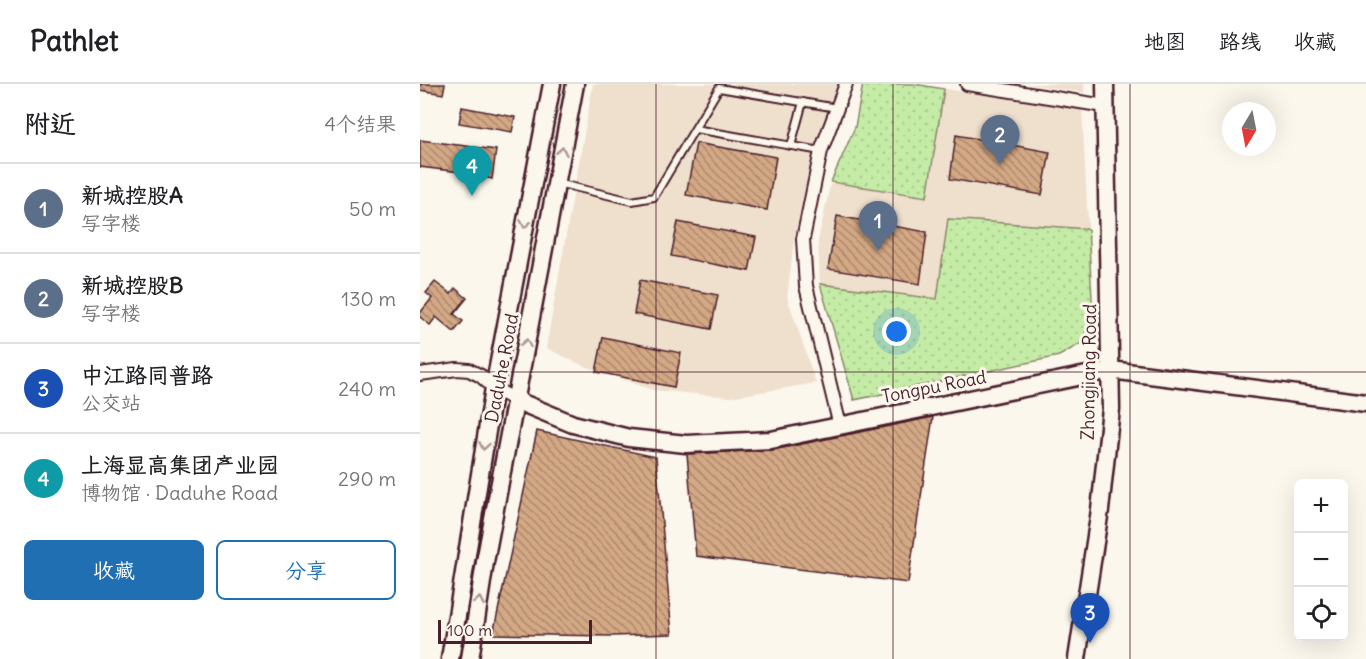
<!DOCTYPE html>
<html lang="zh">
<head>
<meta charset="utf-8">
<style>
  body { margin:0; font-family:Delius,"LXGW WenKai TC",sans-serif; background:#f2f2f2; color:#202124 }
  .controls { position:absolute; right:18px; bottom:18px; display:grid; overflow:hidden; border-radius:9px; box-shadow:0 6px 24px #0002 }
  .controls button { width:54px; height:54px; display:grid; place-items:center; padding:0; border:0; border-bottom:2px solid #e0e0e0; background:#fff; color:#202124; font:30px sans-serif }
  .compass { position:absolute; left:802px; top:18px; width:54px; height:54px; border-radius:50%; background:#fff; box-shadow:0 6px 24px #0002; rotate:190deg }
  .scale { position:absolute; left:18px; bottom:15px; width:154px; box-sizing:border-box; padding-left:6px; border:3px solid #4a1f2b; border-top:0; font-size:16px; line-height:21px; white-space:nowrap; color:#4a1f2b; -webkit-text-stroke:4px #fbf7ec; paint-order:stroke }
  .you { position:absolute; left:477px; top:248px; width:21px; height:21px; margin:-15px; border:4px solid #fff; border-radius:50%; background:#1a73e8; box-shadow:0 0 0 9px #1a73e833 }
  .badge { display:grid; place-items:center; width:39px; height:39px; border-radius:50%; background:#1f6fb2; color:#fff; font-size:20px; font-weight:700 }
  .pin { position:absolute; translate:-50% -50px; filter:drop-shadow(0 2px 3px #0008) }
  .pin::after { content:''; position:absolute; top:32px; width:21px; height:18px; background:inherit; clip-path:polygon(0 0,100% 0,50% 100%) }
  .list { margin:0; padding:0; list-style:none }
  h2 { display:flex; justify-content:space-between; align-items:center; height:78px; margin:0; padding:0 24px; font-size:26px }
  h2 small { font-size:20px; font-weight:400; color:#757577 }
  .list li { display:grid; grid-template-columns:39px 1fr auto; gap:18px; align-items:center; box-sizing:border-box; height:90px; padding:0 24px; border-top:2px solid #e0e0e0 }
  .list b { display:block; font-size:22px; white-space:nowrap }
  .list p { margin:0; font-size:20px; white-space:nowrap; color:#757577 }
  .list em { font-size:20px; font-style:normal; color:#757577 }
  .actions { display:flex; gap:12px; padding:18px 24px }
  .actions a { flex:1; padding:14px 0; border:2px solid #1f6fb2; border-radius:9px; text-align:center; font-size:21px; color:#1f6fb2 }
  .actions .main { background:#1f6fb2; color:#fff }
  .icon { flex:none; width:33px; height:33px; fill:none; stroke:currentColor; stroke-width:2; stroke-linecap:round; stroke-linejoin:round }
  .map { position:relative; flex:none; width:946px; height:575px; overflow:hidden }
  header { display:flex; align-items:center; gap:36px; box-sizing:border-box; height:84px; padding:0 30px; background:#fff; border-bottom:2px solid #e0e0e0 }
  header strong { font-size:28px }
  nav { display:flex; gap:33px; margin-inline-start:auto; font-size:21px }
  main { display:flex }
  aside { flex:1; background:#fff }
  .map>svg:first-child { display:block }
</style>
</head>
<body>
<header>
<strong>Pathlet</strong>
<nav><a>地图</a><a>路线</a><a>收藏</a></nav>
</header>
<main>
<aside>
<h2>附近<small>4个结果</small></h2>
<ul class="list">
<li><span class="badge" style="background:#5c6f8a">1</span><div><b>新城控股A</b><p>写字楼</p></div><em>50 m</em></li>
<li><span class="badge" style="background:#5c6f8a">2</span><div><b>新城控股B</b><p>写字楼</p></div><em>130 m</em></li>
<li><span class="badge" style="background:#1a4fb4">3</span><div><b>中江路同普路</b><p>公交站</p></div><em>240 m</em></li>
<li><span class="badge" style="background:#0f9aa8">4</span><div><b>上海显高集团产业园</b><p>博物馆 · Daduhe Road</p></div><em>290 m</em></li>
</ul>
<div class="actions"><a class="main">收藏</a><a>分享</a></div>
</aside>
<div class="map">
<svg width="946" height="575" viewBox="0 0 946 575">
  <defs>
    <pattern id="park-dots" width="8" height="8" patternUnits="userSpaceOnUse" patternTransform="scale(1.5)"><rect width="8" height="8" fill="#c5eca7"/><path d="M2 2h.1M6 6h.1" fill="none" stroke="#abca90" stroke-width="1.8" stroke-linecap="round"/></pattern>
    <pattern id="building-back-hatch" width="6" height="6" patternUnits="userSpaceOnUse" patternTransform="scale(1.5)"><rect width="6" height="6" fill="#d3a885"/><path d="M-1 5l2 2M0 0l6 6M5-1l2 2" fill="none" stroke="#ad886d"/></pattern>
  </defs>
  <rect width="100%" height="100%" fill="#fbf7ec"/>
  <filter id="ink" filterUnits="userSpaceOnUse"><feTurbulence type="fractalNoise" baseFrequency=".0167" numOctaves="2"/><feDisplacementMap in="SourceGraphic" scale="12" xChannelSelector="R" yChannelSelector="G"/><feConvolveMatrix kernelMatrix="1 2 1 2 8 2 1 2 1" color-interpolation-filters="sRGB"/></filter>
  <g filter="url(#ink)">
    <g fill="#efdfcd">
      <path d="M173,0H418L395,59L375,150L367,213L396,299L310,313L233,306L162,281L126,264Z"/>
      <path d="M443,0H494L662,26L673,232L660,260L639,272L434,316L400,200L398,157L411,98L435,43Z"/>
      <path d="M608,0H664V9Z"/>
    </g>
    <g fill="url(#park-dots)" stroke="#888669" stroke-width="1.5">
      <path d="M443,0H494L524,5L507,113L411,98L435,43Z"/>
      <path d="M528,135L668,145L673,232L660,260L639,272L434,316L400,200L517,215Z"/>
    </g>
    <g fill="url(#building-back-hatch)" stroke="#4a1f2b" stroke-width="1.5">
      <path d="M0,0H25L23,10L0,6Z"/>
      <path d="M42,23L95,33L92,48L39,39Z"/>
      <path d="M536,51L630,68L622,111L530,95Z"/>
      <path d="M0,56L76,66L72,95L64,93V91L0,83Z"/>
      <path d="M276,59L356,73L347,126L266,111Z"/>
      <path d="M417,132L507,148L500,200L408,185Z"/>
      <path d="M258,138L336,153L329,187L251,172Z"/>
      <path d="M220,196L298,211L291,245L214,230Z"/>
      <path d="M15,198L31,210L35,204L47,214L34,230L43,237L34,248L16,233L10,241L0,233V229L12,214L6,209Z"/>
      <path d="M183,253L261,269L254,303L176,288Z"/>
      <path d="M513,333L488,499L276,472L267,370L353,366Z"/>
      <path d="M117,347L236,373L252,550L192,552L73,550Z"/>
    </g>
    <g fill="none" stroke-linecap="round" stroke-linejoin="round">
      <g stroke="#4a1f2b" stroke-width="10">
        <g id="lane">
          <path d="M275,45L401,67"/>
          <path d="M371,62L383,18"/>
          <path d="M137,99L212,117L234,113L299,4L417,24"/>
        </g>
      </g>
      <g stroke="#4a1f2b" stroke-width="16">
        <g id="street">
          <path d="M547,0L685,22"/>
          <path d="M0,290L37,285L49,286L61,292L74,304L95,316"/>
          <path d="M420,342L386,202L383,155L401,67L426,0"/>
        </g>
      </g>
      <g stroke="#4a1f2b" stroke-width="21">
        <g id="secondary">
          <path d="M95,316L153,340L209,354L266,360L351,356L691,286L946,319"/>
          <path d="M30,575L74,304L132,0"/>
          <path d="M50,575L65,478L155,0"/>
          <path d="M657,575L680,426L691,325L685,0"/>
        </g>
      </g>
      <use href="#lane" stroke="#fbf7ec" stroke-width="6"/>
      <use href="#street" stroke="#fbf7ec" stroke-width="12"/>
      <use href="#secondary" stroke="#fbf7ec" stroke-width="16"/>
    </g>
    <defs><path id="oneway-chevron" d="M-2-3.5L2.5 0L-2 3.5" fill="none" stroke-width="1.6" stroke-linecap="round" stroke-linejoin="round" transform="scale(1.5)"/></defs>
    <g stroke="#ab9695">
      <use href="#oneway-chevron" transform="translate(142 67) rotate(-79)"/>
      <use href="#oneway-chevron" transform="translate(105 140) rotate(101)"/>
      <use href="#oneway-chevron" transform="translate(106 259) rotate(-79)"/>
      <use href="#oneway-chevron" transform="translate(64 362) rotate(100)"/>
      <use href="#oneway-chevron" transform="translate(59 517) rotate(-80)"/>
    </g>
  </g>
  <path fill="none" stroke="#4a1f2b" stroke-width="1.5" stroke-opacity="0.55" d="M236,0V575M473,0V575M710,0V575M0,288H946"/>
  <g text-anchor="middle" stroke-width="6" stroke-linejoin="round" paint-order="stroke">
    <g font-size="18" fill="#4a1f2b" stroke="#fbf7ec">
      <text transform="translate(82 284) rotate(-79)" y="6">Daduhe Road</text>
      <text transform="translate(669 288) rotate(-89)" y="6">Zhongjiang Road</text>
      <text transform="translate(514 303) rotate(-11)" y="6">Tongpu Road</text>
    </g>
  </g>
</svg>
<div class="controls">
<button>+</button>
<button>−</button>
<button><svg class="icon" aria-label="locate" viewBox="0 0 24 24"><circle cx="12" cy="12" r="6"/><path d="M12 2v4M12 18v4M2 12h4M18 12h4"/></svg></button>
</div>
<svg class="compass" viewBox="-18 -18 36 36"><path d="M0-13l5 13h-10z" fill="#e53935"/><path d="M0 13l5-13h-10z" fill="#757577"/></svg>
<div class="scale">100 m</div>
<div class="you"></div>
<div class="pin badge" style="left:458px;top:167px;background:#5c6f8a">1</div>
<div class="pin badge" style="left:580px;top:81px;background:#5c6f8a">2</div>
<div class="pin badge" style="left:670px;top:559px;background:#1a4fb4">3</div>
<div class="pin badge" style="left:52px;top:112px;background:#0f9aa8">4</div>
</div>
</main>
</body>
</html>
